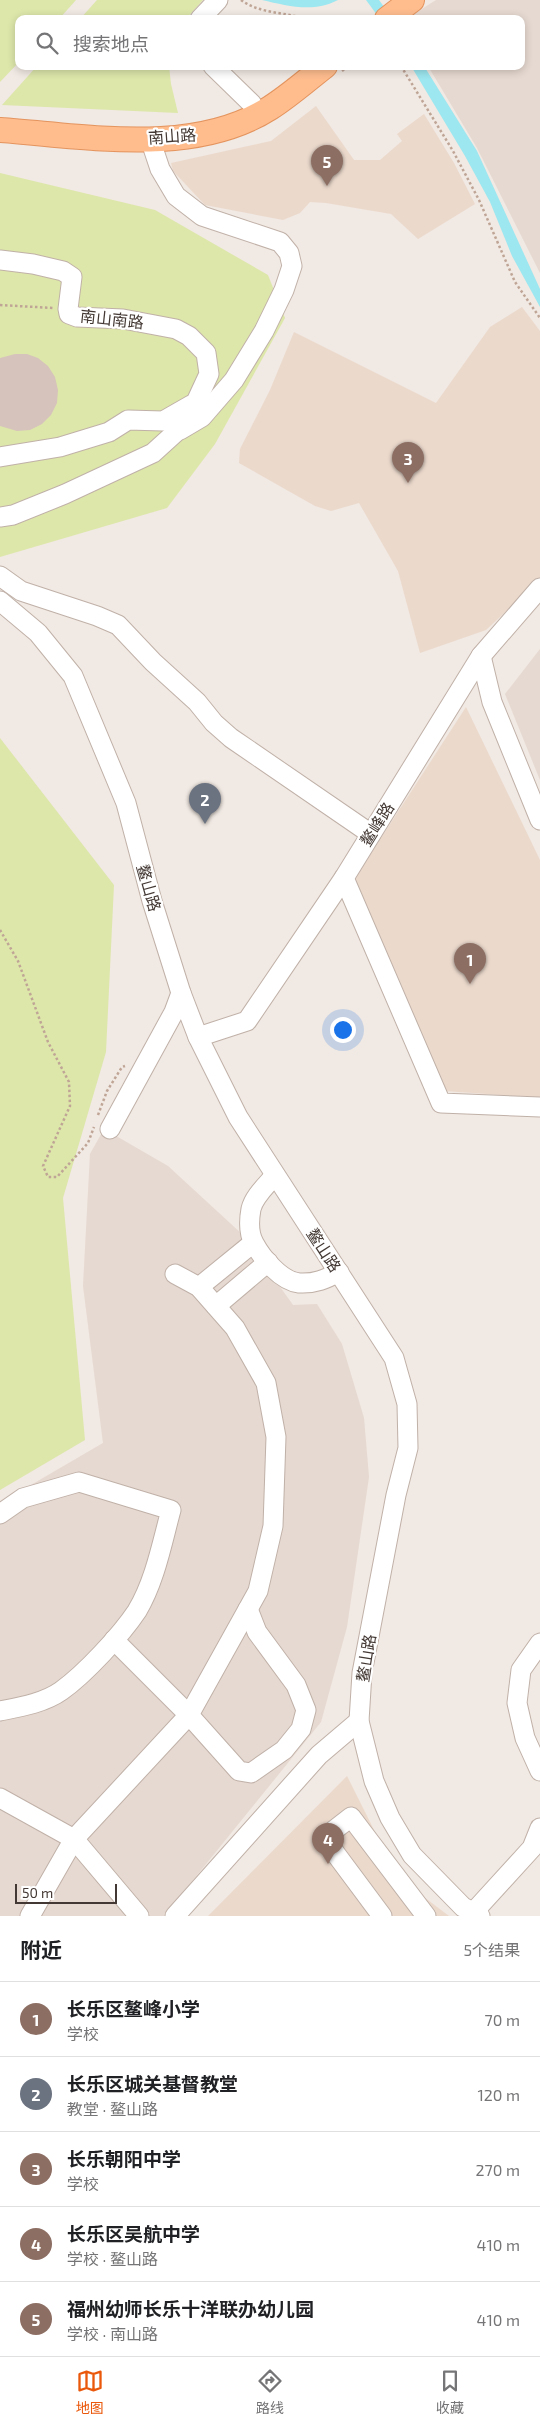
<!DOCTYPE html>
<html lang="zh">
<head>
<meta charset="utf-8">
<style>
  body { margin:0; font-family:"Exo 2","Noto Sans SC",sans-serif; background:#f2f2f2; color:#202124 }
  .scale { position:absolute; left:15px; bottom:12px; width:102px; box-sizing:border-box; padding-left:5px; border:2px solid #433833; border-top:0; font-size:14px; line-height:18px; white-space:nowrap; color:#433833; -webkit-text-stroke:4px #fff; paint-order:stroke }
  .you { position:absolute; left:342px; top:1029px; width:18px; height:18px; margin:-12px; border:4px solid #fff; border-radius:50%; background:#1a73e8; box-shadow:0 0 0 8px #1a73e833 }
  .badge { display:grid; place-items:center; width:32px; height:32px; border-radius:50%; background:#ea580c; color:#fff; font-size:16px; font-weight:700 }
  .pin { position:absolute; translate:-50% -41px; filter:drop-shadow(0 1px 2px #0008) }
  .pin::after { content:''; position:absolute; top:26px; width:18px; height:15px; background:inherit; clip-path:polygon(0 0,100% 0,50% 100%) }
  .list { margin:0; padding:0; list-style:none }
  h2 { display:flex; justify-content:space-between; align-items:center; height:65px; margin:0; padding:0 20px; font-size:21px }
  h2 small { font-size:16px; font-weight:400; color:#757577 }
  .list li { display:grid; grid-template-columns:32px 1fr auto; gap:15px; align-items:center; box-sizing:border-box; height:75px; padding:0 20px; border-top:1px solid #e0e0e0 }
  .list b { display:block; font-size:19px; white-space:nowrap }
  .list p { margin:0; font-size:16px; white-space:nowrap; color:#757577 }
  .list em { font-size:16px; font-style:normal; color:#757577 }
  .icon { flex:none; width:28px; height:28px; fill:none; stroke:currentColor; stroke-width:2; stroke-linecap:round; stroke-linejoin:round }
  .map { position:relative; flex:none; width:540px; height:1916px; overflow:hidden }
  .search { position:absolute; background:#fff; box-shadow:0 2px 8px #0003; left:15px; right:15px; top:15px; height:55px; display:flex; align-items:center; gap:12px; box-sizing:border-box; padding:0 18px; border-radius:10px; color:#757577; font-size:19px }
  .sheet { height:440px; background:#fff }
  nav { display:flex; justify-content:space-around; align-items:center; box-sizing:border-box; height:70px; border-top:1px solid #e0e0e0; background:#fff; font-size:14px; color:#757577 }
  nav a { display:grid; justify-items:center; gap:2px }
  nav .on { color:#ea580c }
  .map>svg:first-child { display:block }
</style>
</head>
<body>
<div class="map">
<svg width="540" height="1916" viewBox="0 0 540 1916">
  <rect width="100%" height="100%" fill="#f1e9e3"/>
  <g fill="#e6d9d1">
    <path d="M436,0H540V273L477,148L428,66H521V19H406Z"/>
    <path d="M540,649V780L505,694Z"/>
    <path d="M104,1129L168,1166L243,1235L293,1305L317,1304L342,1344L364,1418L369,1477L347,1627L321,1722L164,1916H0V1503L103,1443L83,1286L90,1154Z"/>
  </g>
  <g fill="#ebd9cc">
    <path d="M316,106L354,160H380L402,141L397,134L424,114L454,163L475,204L418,239L391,214L326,203L310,202L300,213L283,220L205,205L173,171L171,163L271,141Z"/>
    <path d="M522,307L540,331V580L486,630L420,653L398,571L359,503L331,511L315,506L239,463L240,449L270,390L294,332L436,403L490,327Z"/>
    <path d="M466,707L540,860V1098L445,1091L355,878Z"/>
    <path d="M347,1776L379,1840L412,1888L449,1916H208Z"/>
  </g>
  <g fill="#dde7aa">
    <path d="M0,0H76L59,19H19V62L0,82Z"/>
    <path d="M97,0H203L186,19H80Z"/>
    <path d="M37,66H169L171,84L178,113L2,105Z"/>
    <path d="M0,173L155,210L268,275L285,318L215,444L167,508L0,557Z"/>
    <path d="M0,738L114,885L106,1052L63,1198L85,1440L0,1490Z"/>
  </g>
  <g fill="#9de7f0">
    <path d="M262,0H338C313,13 288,6 262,0Z"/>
    <path d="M366,0H379L393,19H380Z"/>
    <path d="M411,66H424L477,151L540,289V307L512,256L490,202L465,156Z"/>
  </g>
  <path fill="#d6c3bb" d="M15,354H27L38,358L48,366L55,377L58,390L57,403L51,415L42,424L30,430L17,431L0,426V358Z"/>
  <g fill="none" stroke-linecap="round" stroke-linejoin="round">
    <g stroke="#c0b1a8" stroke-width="21">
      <g id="minor">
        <path d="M200,19L218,0"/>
        <path d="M213,66L252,104"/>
        <path d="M150,139L160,169L176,196L202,216L280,242L289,253L292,266L284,290L264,331L234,380L202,417L180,430"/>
        <path d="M0,260L33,264L63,271L72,277L68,309L69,314L77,317L123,319L176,329L189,336L206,353L209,374L196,402L175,433L153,453L65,494L13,515L0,517"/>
        <path d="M0,457L60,447L109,432L128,420L163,421L191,405"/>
        <path d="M0,576L21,591L97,616L118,625L153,662L197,702L214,723L231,738L371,834"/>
        <path d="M0,601L38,633L73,676L126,803L152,901L181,993L198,1037L238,1117L394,1358L407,1404L408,1448L396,1495L362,1673L359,1721L374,1781L390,1818L412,1855L463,1907L480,1916"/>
        <path d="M481,656L492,702L540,820"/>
        <path d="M344,878L441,1103L540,1107"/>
        <path d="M198,1037L247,1021L344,878L481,656L540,588"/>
        <path d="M110,1129L174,1012L181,993"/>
        <path d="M275,1175C267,1185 254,1196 251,1209C249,1220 249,1234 254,1243C262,1258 281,1281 299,1283C315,1284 326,1279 339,1272"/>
        <path d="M199,1287L253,1243"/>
        <path d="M216,1306L268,1262"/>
        <path d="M0,1514L23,1498L79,1482L171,1510C162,1543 155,1581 137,1611C121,1635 85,1674 61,1691C44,1703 20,1707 0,1711"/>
        <path d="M114,1640L189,1715L239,1771L251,1773L284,1750L301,1729L306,1710L296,1685L257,1632L248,1609"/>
        <path d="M540,1643L521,1670L517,1703L525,1738L540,1771"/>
        <path d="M0,1798L74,1839L139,1916"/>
        <path d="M30,1916L74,1839L189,1715L258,1591L273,1526L276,1437L266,1383L235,1328L199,1287L175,1274"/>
        <path d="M175,1916L319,1755L359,1721"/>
        <path d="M382,1916L324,1838L351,1817L426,1916"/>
        <path d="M470,1916L532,1848L540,1828"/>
      </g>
    </g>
    <g stroke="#e4945e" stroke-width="26">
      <g id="major">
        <path d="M387,19L412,0"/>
        <path d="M0,130C86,136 193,157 270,108C289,96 307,80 325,66"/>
      </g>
    </g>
    <g stroke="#bfa596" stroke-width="2.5" stroke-dasharray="2.5 2.5" stroke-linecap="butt">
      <path d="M241,0C260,14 285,12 307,19"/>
      <path d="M401,66L453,151L479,200L515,282L540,318"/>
      <path d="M342,71L349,66"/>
      <path d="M0,305L53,308"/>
      <path d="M0,930L18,961L48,1042L69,1082L70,1106L43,1166L48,1177H57L88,1143L94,1127"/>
      <path d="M98,1115L107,1091L122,1067L125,1066"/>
    </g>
    <use href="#minor" stroke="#fff" stroke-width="19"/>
    <use href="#major" stroke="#ffbd8e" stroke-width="24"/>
  </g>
  <g text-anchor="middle" stroke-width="4.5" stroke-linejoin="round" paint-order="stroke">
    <g font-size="16" fill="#433833" stroke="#fff">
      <text transform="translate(172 136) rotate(-4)" y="6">南山路</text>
      <text transform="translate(112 319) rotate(6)" y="6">南山南路</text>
      <text transform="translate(377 824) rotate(-58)" y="6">鳌峰路</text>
      <text transform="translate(149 888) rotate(74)" y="6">鳌山路</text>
      <text transform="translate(324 1250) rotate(57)" y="6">鳌山路</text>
      <text transform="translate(366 1658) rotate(-81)" y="6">鳌山路</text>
    </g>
  </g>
</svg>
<div class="scale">50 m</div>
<div class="you"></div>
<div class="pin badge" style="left:470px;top:984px;background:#8d6e63">1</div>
<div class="pin badge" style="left:205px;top:824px;background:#6b7280">2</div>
<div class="pin badge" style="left:408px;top:483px;background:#8d6e63">3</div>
<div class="pin badge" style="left:328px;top:1864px;background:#8d6e63">4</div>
<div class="pin badge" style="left:327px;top:186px;background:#8d6e63">5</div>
<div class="search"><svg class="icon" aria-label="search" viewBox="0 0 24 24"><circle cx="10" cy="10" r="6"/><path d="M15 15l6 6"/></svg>搜索地点</div>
</div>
<section class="sheet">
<h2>附近<small>5个结果</small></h2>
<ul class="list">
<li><span class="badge" style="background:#8d6e63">1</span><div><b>长乐区鳌峰小学</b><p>学校</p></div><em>70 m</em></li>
<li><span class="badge" style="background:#6b7280">2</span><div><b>长乐区城关基督教堂</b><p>教堂 · 鳌山路</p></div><em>120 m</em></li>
<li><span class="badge" style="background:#8d6e63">3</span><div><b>长乐朝阳中学</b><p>学校</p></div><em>270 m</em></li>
<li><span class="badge" style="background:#8d6e63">4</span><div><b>长乐区吴航中学</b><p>学校 · 鳌山路</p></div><em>410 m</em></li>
<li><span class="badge" style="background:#8d6e63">5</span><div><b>福州幼师长乐十洋联办幼儿园</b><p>学校 · 南山路</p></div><em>410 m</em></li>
</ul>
</section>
<nav>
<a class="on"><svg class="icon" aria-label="map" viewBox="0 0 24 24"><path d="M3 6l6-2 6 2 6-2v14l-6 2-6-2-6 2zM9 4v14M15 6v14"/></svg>地图</a>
<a><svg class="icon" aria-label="directions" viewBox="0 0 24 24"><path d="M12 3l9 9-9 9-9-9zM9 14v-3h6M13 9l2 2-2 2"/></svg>路线</a>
<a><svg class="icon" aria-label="saved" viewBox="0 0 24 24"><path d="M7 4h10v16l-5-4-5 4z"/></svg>收藏</a>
</nav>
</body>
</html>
